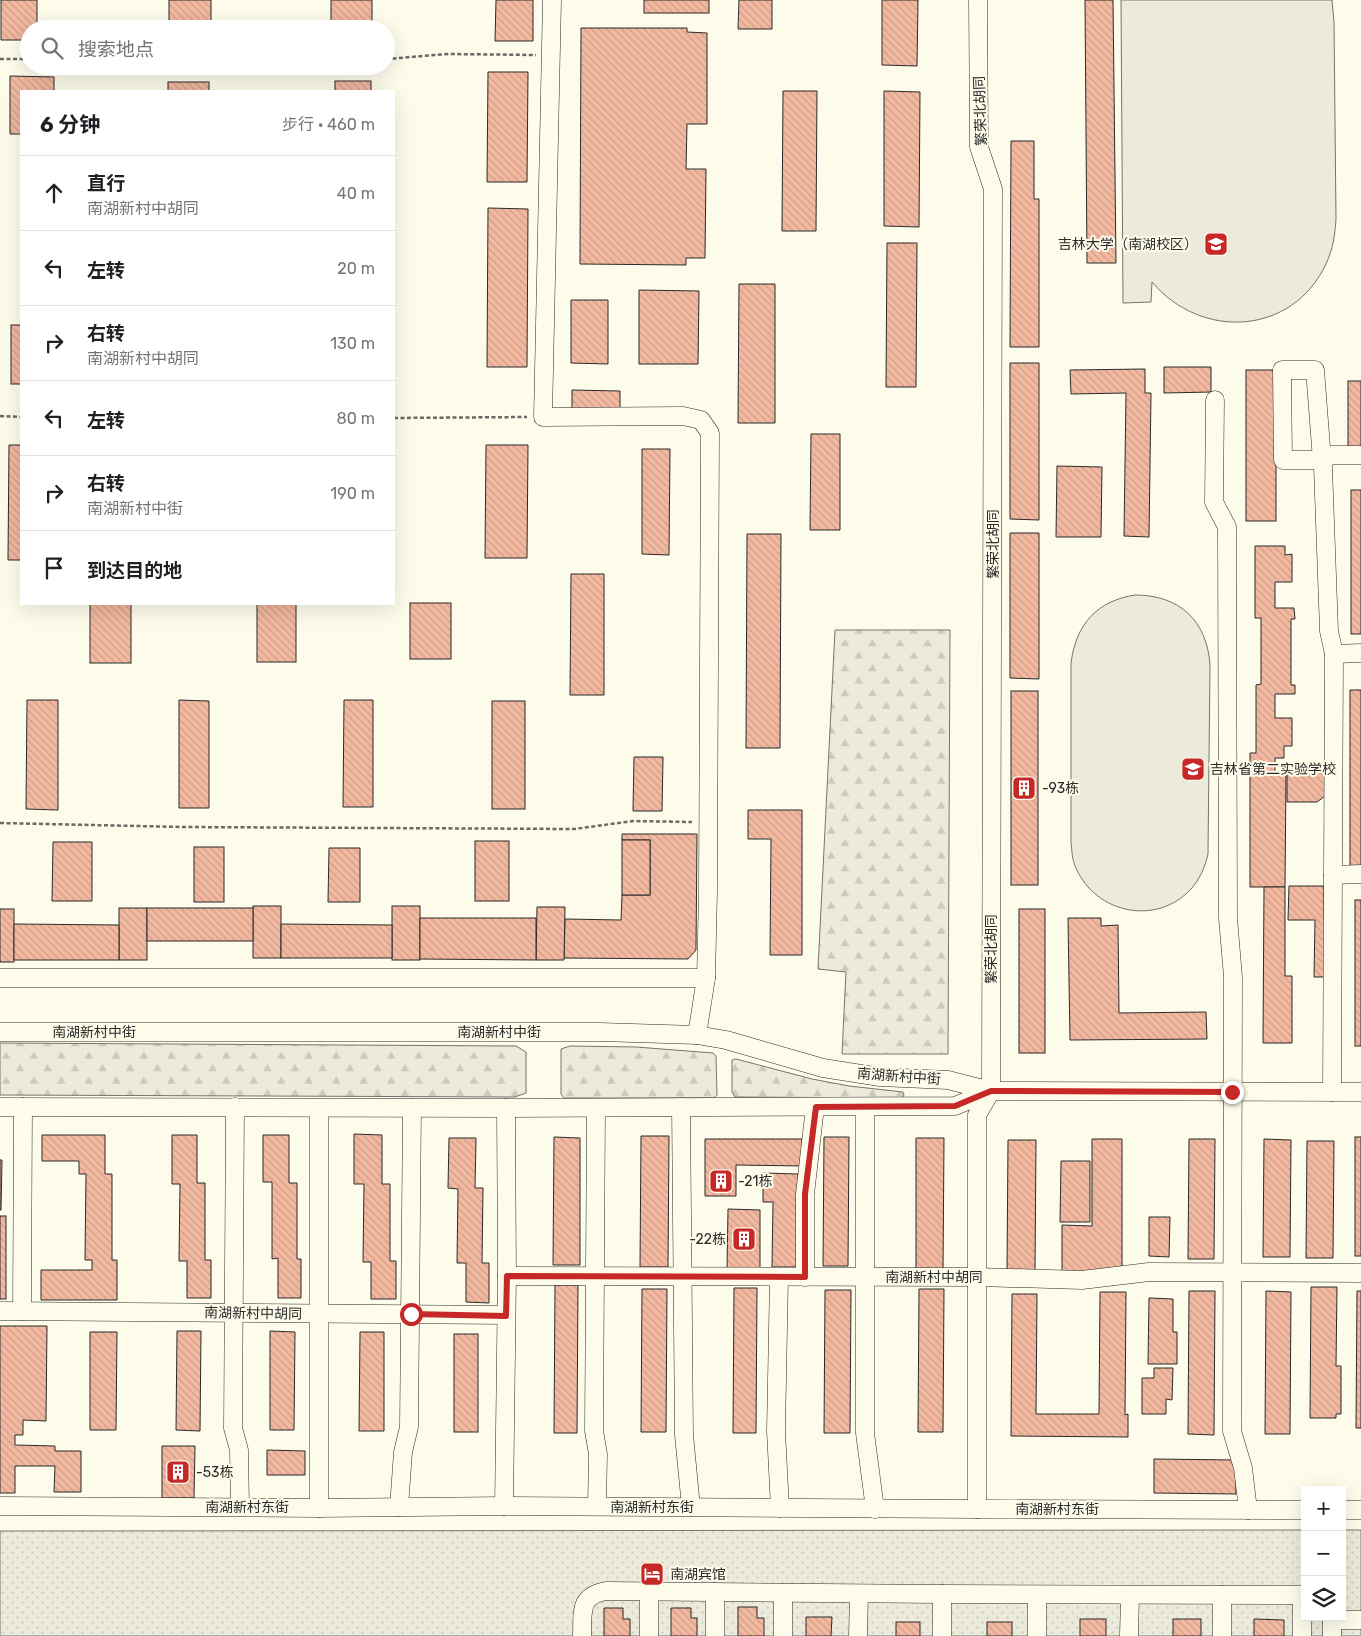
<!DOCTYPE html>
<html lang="zh">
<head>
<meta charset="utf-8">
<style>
  body { margin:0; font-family:Rubik,"Noto Sans SC",sans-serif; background:#f6f6f6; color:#202124 }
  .controls { position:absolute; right:15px; bottom:15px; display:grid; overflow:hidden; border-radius:0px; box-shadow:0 5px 20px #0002 }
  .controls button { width:45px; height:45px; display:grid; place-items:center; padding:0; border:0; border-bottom:1px solid #e0e0e0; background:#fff; color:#202124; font:25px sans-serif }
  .stop { position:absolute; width:15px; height:15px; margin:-11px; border:4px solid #c62828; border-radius:50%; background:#fff }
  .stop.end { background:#c62828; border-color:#fff; box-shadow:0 1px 5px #0008 }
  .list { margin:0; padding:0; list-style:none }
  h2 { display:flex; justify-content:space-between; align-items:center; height:65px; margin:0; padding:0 20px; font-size:21px }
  h2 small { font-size:16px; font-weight:400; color:#757577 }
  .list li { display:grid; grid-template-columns:32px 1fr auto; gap:15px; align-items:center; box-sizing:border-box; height:75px; padding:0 20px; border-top:1px solid #e0e0e0 }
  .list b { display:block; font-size:19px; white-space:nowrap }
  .list p { margin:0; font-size:16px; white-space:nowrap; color:#757577 }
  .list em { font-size:16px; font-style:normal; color:#757577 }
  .icon { flex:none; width:28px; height:28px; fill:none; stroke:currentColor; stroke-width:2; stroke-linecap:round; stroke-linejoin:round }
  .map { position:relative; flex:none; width:1361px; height:1636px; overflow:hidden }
  .search { position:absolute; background:#fff; box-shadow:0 5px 20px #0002; left:20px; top:20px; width:375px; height:55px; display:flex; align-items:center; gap:12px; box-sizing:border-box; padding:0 18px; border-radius:28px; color:#757577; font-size:19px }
  .panel { position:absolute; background:#fff; box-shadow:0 5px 20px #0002; left:20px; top:90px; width:375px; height:515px; border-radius:0px }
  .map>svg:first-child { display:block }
</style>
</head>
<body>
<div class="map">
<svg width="1361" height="1636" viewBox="0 0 1361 1636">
  <defs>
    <pattern id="forest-firs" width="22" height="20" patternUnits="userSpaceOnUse" patternTransform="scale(1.25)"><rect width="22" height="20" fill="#ecebdb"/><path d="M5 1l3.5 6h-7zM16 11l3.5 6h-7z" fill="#cbcabc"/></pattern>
    <pattern id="park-dots" width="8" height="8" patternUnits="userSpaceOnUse" patternTransform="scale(1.25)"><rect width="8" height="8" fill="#ecebdb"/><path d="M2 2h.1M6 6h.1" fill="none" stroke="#cbcabc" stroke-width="1.8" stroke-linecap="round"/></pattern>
    <pattern id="building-back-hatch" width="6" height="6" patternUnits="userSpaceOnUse" patternTransform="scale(1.25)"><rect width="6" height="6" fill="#f2b8a0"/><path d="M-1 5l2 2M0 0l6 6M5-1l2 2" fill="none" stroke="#d09e8a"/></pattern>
  </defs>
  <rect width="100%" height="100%" fill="#fdfbea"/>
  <g fill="url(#forest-firs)" stroke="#74746e">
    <path d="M835,630H950L948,1054H842L846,972L818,969Z"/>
    <path d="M0,1043L516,1046L526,1052V1093L515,1097L0,1095Z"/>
    <path d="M570,1046L636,1047L713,1053L716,1056L717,1095L714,1098H564L561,1094V1049Z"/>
    <path d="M736,1059L812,1079L849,1086L903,1092L904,1095L902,1098L735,1097L732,1092V1060Z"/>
  </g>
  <path fill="url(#park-dots)" stroke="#74746e" d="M1305,1530V1617H1342V1530H1361V1636H0V1531Z"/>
  <g fill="#ecebdb" stroke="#74746e">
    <path d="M1121,0H1332L1334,22L1336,219C1335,235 1333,249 1326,264C1292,336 1201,340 1152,282L1151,302L1123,303Z"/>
    <path d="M1135,595C1180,595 1207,621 1210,665L1208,854C1205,867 1200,879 1191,889C1157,926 1096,914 1076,868C1072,860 1072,851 1071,842V663C1076,624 1097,601 1135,595Z"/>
  </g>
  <g fill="url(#building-back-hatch)" stroke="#2b2b2b">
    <path d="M1,0H37V29H29V40H1Z"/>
    <rect x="169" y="0" width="42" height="29"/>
    <rect x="331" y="0" width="41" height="29"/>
    <path d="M496,0H533V41H495Z"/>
    <rect x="644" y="0" width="65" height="13"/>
    <path d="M739,0H772V29H738Z"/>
    <path d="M882,0H918L917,66L882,65Z"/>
    <path d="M1085,0H1113L1116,263H1087Z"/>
    <path d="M581,28H687V32L707,33V124H687L686,169H706L705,258H686V265L580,264Z"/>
    <path d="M488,72H528L527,182H487Z"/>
    <path d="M10,76L54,77V91H21V134H10Z"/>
    <rect x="335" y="81" width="36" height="10"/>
    <rect x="168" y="82" width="41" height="9"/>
    <path d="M783,91H817L816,231H782Z"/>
    <path d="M884,91L920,92L919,227L884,226Z"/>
    <path d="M1011,141H1034V199H1039V347H1010Z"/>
    <path d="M488,208L528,209L527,367H487Z"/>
    <path d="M887,243H917L916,387H886Z"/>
    <path d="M739,284H775V423H738Z"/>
    <path d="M639,290L699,291L698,364H639Z"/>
    <path d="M571,300H608V364L571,363Z"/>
    <rect x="11" y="325" width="10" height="59"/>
    <path d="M1010,363H1039V520L1010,519Z"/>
    <path d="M1164,367H1211V392L1164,393Z"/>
    <path d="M1145,369V393H1151L1149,537L1124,536L1126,393L1071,394L1070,370Z"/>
    <rect x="1246" y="370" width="30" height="151"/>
    <rect x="1348" y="381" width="13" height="68"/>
    <path d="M572,390L620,391V409H572Z"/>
    <path d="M811,434H840V530H810Z"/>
    <path d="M9,445H21V560H8Z"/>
    <path d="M486,445H528L527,558H485Z"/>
    <path d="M642,449H670L669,555L642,554Z"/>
    <path d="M1057,466L1102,467L1101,537H1056Z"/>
    <rect x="1351" y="490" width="10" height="144"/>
    <path d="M1010,533H1039V679L1010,678Z"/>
    <path d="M747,534H781L780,748H746Z"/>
    <path d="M1255,546H1285V555L1292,554V582H1275V608H1294L1295,619H1291V685H1295V694H1275V718H1292V746H1284V758H1275V773H1286L1285,887H1250V753H1256V685L1261,684V618H1255Z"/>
    <path d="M571,574H604V695H570Z"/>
    <rect x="410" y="603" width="41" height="56"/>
    <rect x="90" y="604" width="41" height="59"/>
    <rect x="257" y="604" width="39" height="58"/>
    <path d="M1350,690H1361V866L1350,867Z"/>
    <rect x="1011" y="691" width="27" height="194"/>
    <path d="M27,700H58V810L26,809Z"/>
    <path d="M179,700L209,701V808H179Z"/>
    <path d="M344,700H373V807H343Z"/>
    <rect x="492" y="701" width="33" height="108"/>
    <path d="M634,757H663L662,811H633Z"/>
    <path d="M1287,765H1317L1325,772V796L1317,802H1287Z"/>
    <path d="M748,810H802V955H770L771,839H748Z"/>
    <path d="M622,834H697L696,950L688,959L564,958L565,919L621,920L622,895H650V840H622Z"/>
    <rect x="622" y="840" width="28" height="55"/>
    <rect x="475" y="841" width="34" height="60"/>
    <path d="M53,842H92V901H52Z"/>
    <rect x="194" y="847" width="30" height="55"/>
    <path d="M329,848H360V902H328Z"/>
    <path d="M1289,886H1324V920H1328V977H1314L1315,920H1288Z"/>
    <path d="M1264,887H1285V976H1292V1043H1263Z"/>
    <rect x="1355" y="900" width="6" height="146"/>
    <rect x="253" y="906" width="28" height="52"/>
    <rect x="392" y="906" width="28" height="54"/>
    <path d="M537,907H565L564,960H536Z"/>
    <rect x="119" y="908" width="28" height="52"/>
    <rect x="147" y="908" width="106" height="33"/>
    <rect x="0" y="909" width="14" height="53"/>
    <rect x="1019" y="909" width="26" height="144"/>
    <path d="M420,918H536V960L420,959Z"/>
    <path d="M1068,918H1101V926L1118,925L1119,1013L1206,1012L1207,1039L1070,1040Z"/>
    <path d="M14,924L119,925V960H14Z"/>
    <path d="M281,924L392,925V958H281Z"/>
    <path d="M354,1134L382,1135V1184H390V1261H396V1299H371V1262H363L364,1184H354Z"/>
    <path d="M42,1135H105V1174H112V1260H117V1300H41V1270H92V1260H85L86,1174H79V1161H42Z"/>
    <path d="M172,1135H197V1183H205V1260H211V1298H187V1261H179L180,1184H172Z"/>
    <path d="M263,1135H289V1183H297V1259H301V1298H278V1258L272,1259V1182H263Z"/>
    <path d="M641,1136H669L668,1267H640Z"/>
    <path d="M554,1137L580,1138V1265H553Z"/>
    <path d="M824,1137H849L848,1266H823Z"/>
    <rect x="1355" y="1137" width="6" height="119"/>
    <path d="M449,1138H476L475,1188H483L482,1263H489V1303L466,1302V1263H457L458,1189L448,1188Z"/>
    <path d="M916,1138H944L943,1271L916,1270Z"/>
    <path d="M705,1139H802V1166L736,1165V1196H705Z"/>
    <path d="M1092,1139H1122V1272H1062V1225L1092,1226Z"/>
    <path d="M1189,1139H1215L1214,1259H1188Z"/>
    <path d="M1264,1139L1291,1140L1290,1257H1263Z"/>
    <path d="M1008,1140H1036L1035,1272H1007Z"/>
    <path d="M1307,1141H1334L1333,1258H1306Z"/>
    <path d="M0,1160H2L1,1210H0Z"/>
    <path d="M1061,1161H1090V1222H1060Z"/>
    <path d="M763,1173L798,1174V1267H772L773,1202H763Z"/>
    <path d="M728,1209L760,1210V1268H727Z"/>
    <rect x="0" y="1216" width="6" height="83"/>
    <path d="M1149,1217H1170L1169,1257L1149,1256Z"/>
    <path d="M555,1285H578L577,1433H554Z"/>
    <path d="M1311,1287H1337L1336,1366H1341V1414H1336V1418H1310Z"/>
    <path d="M734,1288H757L756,1433H733Z"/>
    <path d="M642,1289H667L666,1432H641Z"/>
    <path d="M919,1289H944L943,1432H918Z"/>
    <path d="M825,1290H851L850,1433H824Z"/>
    <path d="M1189,1291H1215L1214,1435L1188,1434Z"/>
    <path d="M1266,1291L1291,1292L1290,1434H1265Z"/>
    <path d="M1357,1291H1361V1428H1356Z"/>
    <path d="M1100,1292H1126L1125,1415L1128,1414V1437L1011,1436L1012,1294H1037L1036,1414H1099Z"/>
    <path d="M1149,1298L1173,1299V1332H1177V1364H1148Z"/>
    <path d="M0,1326H47L46,1421L23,1420V1435H15V1445L55,1446V1451H81V1492H54L55,1466H15V1493H0Z"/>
    <path d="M177,1331H201L200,1431L176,1430Z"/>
    <path d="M270,1331L295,1332L294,1430H270Z"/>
    <path d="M90,1332H117L116,1430H90Z"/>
    <path d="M360,1332H384V1431H359Z"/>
    <rect x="454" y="1334" width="24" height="98"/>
    <path d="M1154,1368H1173L1172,1400L1166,1399V1414H1142V1378H1154Z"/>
    <path d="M162,1446H195L194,1498H162Z"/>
    <path d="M267,1450L305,1451V1475H267Z"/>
    <path d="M1154,1459L1236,1460V1494L1154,1493Z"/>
    <path d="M738,1607H757V1618H764V1636H738Z"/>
    <path d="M604,1608H623V1619H630V1636H604Z"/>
    <path d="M671,1608H691V1618H697V1636H671Z"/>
    <path d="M806,1617H832L831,1636H806Z"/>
    <rect x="1080" y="1619" width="26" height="17"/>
    <rect x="1173" y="1619" width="28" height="17"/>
    <path d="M1254,1619L1284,1620V1636H1254Z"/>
    <rect x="896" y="1622" width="24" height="14"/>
    <rect x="987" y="1622" width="25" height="14"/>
  </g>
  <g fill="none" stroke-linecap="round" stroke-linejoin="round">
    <g stroke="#2b2b2b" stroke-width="19">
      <g id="minor">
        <path d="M552,0L543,417L683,416L701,420L710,433L708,893L706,978L697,1035"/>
        <path d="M1215,400L1214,502L1227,527L1228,918L1233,977L1232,1431L1243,1468L1248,1510"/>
        <path d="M1334,654L1361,653"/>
        <path d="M1333,875L1361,874"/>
        <path d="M0,978H706"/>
        <path d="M0,1032H600L697,1035L726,1040L823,1068L880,1077L948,1080L991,1091L1361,1092"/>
        <path d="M1332,1092L1334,654L1329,631L1323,467L1322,460L1315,370H1282L1283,460H1322L1332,455H1361"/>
        <path d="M0,1107L506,1108L955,1106L991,1091"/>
        <path d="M235,1107L233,1428L239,1450L240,1507"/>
        <path d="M681,1107L684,1435L691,1507"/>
        <path d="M865,1107V1433L875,1509"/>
        <path d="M319,1108V1508"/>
        <path d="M596,1108L594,1431L598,1454L597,1506"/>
        <path d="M507,1276L977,1277L1082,1280L1149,1272L1361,1273"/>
        <path d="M779,1277L776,1431L780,1508"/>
        <path d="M805,1277V1194L815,1107"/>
        <path d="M0,1311L506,1315"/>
        <path d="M22,1311L23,1107"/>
        <path d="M0,1506L319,1508L504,1506L977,1509L1305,1510"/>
        <path d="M504,1506L507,1276L506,1108"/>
        <path d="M399,1507L403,1452L409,1427L412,1108"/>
        <path d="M977,1509V1115L991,1091L993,189L979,147L978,0"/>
        <path d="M1342,1510H1361"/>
        <path d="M649,1591V1636"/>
        <path d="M582,1636C583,1613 578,1596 606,1591L942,1594L1302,1595V1636"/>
        <path d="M715,1636V1592"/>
        <path d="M783,1636V1593"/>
        <path d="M858,1636L859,1594"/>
        <path d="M942,1636V1594"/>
        <path d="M1037,1636V1595"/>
        <path d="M1129,1636L1130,1595"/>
        <path d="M1222,1636V1595"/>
        <path d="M1332,1636V1620H1361"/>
      </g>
    </g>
    <g stroke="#6a6964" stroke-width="2.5" stroke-dasharray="4 2.5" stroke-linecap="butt">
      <path d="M0,59H29"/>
      <path d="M386,59L448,54L536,55"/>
      <path d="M0,416L21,417"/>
      <path d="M394,418L527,417"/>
      <path d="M0,823L182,827L574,829L633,821L692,822"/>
    </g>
    <use href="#minor" stroke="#fdfbea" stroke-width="18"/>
  </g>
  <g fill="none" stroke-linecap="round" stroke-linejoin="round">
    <path stroke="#c62828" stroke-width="6" d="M411,1314L506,1316L507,1276L805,1277V1194L816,1107L955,1106L991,1091L1232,1092"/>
  </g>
  <defs>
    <g id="university-square" transform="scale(1.25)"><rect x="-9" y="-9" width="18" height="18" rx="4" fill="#c62828" stroke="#fdfbea"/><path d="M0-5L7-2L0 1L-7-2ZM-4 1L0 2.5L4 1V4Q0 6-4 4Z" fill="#fff"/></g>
    <g id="school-square" transform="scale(1.25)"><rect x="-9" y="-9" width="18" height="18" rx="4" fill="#c62828" stroke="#fdfbea"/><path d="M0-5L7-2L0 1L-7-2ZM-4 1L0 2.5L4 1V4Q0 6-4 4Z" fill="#fff"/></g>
    <g id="building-square" transform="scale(1.25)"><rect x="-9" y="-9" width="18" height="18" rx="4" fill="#c62828" stroke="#fdfbea"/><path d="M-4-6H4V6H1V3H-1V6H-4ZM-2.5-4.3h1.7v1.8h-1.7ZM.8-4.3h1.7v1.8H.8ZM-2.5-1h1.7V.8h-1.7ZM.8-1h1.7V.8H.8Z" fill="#fff"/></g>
    <g id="hotel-square" transform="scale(1.25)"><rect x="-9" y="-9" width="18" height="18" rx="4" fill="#c62828" stroke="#fdfbea"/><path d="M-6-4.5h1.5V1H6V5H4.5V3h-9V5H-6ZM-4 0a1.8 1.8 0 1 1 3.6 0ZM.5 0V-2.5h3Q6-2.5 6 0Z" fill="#fff"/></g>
  </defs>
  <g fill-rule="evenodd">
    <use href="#university-square" x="1216" y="244"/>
    <use href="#school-square" x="1193" y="769"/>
    <use href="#building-square" x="1024" y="788"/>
    <use href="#building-square" x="721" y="1181"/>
    <use href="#building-square" x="744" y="1239"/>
    <use href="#building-square" x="178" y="1472"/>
    <use href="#hotel-square" x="652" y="1574"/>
  </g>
  <g text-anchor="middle" stroke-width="4" stroke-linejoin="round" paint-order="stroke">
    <g font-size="14" fill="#2b2b2b" stroke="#fdfbea">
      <text transform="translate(980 111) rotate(-92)" y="5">繁荣北胡同</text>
      <text transform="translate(993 544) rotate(-90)" y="5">繁荣北胡同</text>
      <text transform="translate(991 949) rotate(-90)" y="5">繁荣北胡同</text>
      <text x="94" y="1037">南湖新村中街</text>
      <text x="499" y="1037">南湖新村中街</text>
      <text transform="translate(899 1076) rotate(4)" y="5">南湖新村中街</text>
      <text x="934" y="1282">南湖新村中胡同</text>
      <text transform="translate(253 1313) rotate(1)" y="5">南湖新村中胡同</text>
      <text x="247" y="1512">南湖新村东街</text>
      <text x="652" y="1512">南湖新村东街</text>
      <text x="1057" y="1514">南湖新村东街</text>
    </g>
    <g font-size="14" fill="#2b2b2b" stroke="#fdfbea" text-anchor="start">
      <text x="1198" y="249" text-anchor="end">吉林大学（南湖校区）</text>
      <text x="1210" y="774">吉林省第二实验学校</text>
      <text x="1042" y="793">-93栋</text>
      <text x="738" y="1186">-21栋</text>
      <text x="726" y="1244" text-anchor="end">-22栋</text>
      <text x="196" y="1477">-53栋</text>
      <text x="670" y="1579">南湖宾馆</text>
    </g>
  </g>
</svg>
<div class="controls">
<button>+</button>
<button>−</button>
<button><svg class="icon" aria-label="layers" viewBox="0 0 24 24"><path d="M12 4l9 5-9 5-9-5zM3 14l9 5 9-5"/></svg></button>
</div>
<div class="stop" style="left:411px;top:1314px"></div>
<div class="stop end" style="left:1232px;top:1092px"></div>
<div class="search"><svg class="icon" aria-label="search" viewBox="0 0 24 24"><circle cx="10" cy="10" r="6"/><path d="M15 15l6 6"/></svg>搜索地点</div>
<section class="panel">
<h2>6 分钟<small>步行 · 460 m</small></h2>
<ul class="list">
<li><svg class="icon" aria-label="ahead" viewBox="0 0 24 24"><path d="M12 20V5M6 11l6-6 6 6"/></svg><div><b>直行</b><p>南湖新村中胡同</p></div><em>40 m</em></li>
<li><svg class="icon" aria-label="left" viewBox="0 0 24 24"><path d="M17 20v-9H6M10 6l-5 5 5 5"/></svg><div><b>左转</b></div><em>20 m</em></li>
<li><svg class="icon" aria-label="right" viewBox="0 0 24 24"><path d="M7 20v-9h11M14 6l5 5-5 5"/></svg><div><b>右转</b><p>南湖新村中胡同</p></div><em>130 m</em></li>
<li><svg class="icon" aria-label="left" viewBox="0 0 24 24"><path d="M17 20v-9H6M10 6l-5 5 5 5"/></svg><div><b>左转</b></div><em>80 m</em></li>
<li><svg class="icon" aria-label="right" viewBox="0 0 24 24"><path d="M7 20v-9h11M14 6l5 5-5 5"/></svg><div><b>右转</b><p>南湖新村中街</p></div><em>190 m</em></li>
<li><svg class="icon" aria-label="arrive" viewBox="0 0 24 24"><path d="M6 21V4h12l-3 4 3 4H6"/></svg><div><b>到达目的地</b></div></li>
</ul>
</section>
</div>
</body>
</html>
